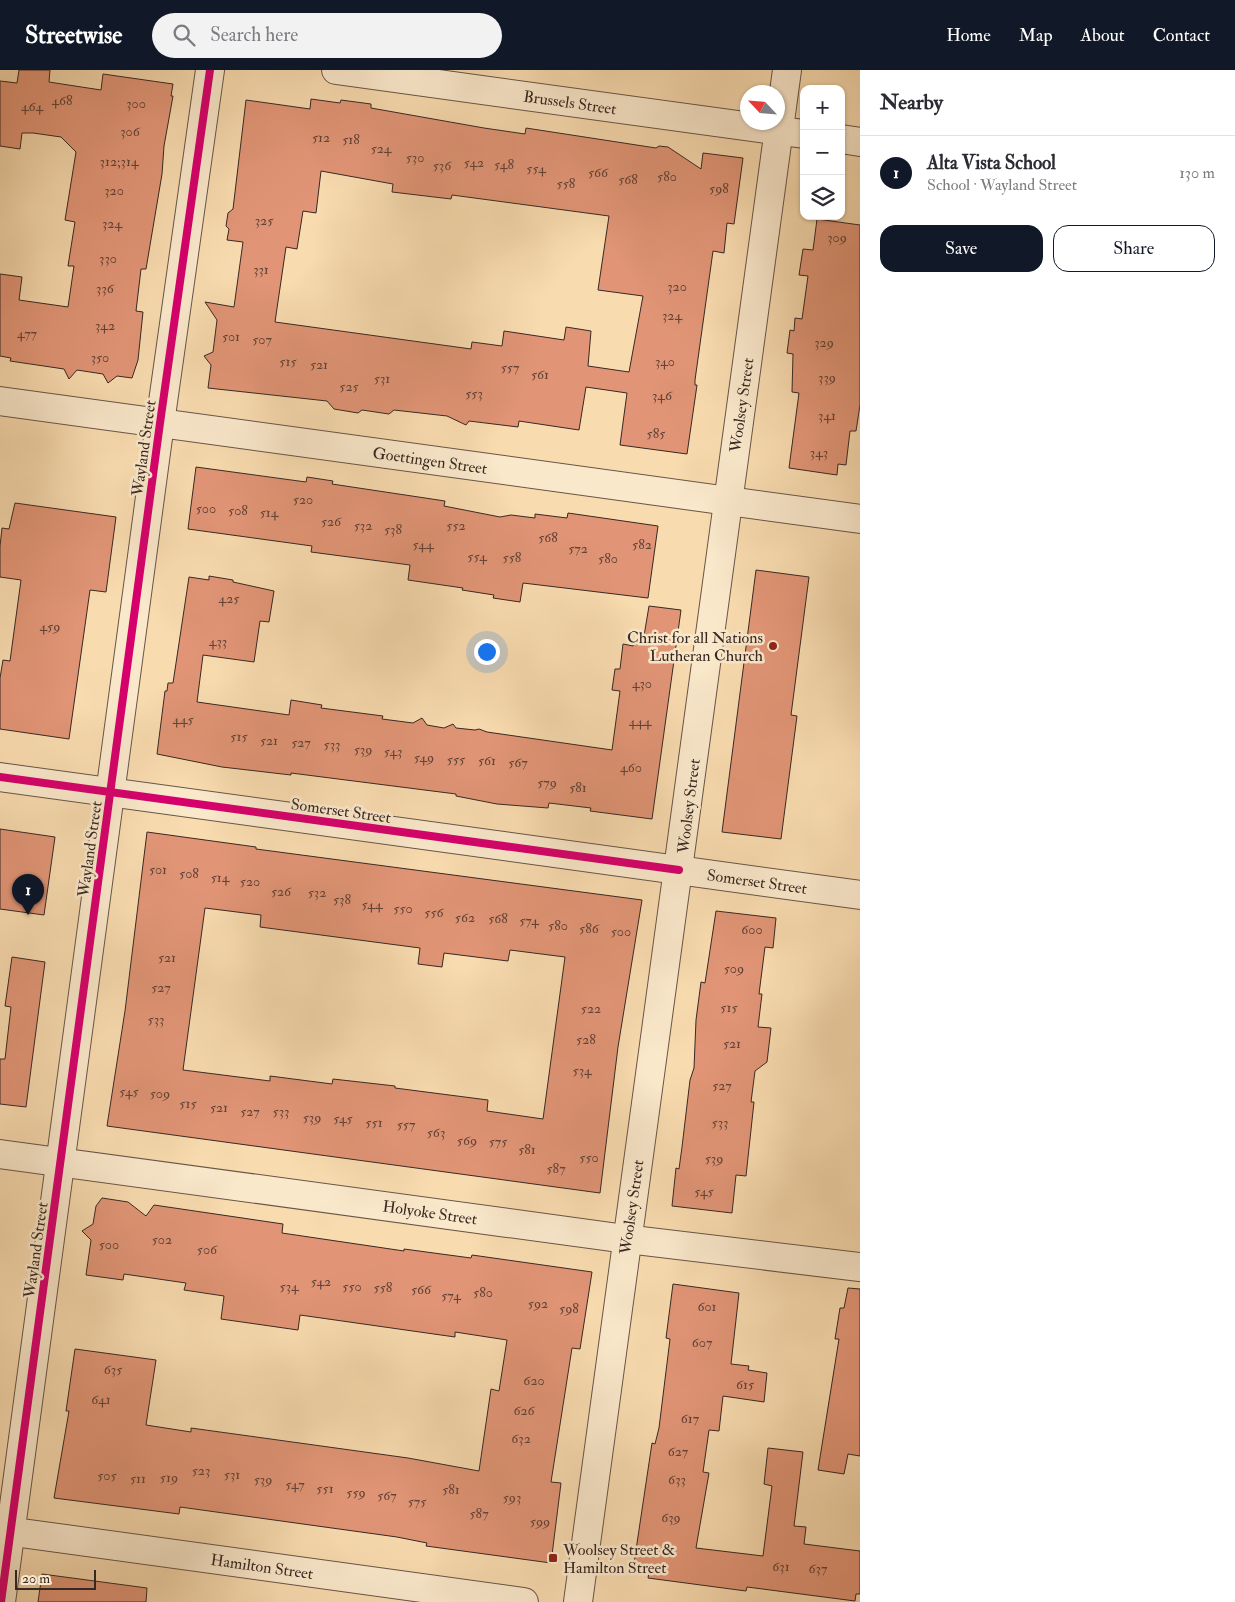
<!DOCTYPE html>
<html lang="en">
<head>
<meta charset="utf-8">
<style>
  body { margin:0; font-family:"IM FELL Double Pica",serif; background:#f2f2f3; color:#2b2b33 }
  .controls { position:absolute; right:15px; top:15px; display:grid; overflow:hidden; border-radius:10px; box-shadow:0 1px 4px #0004 }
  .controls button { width:45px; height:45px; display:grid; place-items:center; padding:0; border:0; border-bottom:1px solid #e1e1e2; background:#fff; color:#2b2b33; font:25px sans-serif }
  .compass { position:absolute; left:740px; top:15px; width:45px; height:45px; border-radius:50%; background:#fff; box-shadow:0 1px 4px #0004; rotate:296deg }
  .scale { position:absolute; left:15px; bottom:12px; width:81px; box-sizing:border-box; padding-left:5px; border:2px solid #382823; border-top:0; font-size:14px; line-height:18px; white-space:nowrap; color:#382823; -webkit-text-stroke:4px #fae8cb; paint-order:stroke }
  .you { position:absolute; left:486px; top:581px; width:18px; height:18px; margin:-12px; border:4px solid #fff; border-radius:50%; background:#1a73e8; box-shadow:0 0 0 8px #1a73e833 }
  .badge { display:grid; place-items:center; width:32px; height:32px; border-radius:50%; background:#111827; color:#fff; font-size:16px; font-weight:700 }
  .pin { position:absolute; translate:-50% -41px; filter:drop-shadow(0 1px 2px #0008) }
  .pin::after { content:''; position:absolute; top:26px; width:18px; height:15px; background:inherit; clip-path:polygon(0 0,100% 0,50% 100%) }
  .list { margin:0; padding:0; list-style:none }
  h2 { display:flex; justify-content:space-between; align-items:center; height:65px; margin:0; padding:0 20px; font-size:21px }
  h2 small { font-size:16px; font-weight:400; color:#7c7c81 }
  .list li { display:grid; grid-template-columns:32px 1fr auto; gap:15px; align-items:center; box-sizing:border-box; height:75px; padding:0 20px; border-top:1px solid #e1e1e2 }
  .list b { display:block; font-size:19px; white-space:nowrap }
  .list p { margin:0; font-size:16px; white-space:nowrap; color:#7c7c81 }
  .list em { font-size:16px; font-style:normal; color:#7c7c81 }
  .actions { display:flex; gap:10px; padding:15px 20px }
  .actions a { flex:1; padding:11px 0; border:1px solid #111827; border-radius:15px; text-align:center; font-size:18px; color:#111827 }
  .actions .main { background:#111827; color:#fff }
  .icon { flex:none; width:28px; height:28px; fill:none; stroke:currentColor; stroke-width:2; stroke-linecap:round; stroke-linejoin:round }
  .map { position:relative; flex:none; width:860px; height:1532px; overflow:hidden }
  header { display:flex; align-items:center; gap:30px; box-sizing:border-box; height:70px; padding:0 25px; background:#111827; color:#fff }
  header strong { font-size:24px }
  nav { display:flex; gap:28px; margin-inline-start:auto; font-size:18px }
  .search { width:350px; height:45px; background:#f2f2f3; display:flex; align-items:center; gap:12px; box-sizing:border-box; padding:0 18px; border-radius:28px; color:#7c7c81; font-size:19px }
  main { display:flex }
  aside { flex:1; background:#fff }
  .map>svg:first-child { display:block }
</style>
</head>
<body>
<header>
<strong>Streetwise</strong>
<div class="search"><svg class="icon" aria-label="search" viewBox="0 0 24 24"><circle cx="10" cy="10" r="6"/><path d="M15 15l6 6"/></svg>Search here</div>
<nav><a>Home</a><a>Map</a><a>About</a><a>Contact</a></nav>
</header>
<main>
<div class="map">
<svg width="860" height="1532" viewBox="0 0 860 1532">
  <rect width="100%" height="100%" fill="#f8dbaf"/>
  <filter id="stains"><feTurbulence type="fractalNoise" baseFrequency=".004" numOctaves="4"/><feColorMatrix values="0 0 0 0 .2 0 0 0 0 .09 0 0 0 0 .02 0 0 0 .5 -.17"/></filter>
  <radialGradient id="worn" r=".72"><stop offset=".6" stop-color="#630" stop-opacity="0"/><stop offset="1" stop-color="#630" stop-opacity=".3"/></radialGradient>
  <g fill="#e19576" stroke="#382823" fill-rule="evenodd">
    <path d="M19,0H50L49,12L101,20L103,4L173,14L171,26H173L164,76L162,104L146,199H141L136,241L143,242L138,290L132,308L117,306L108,313L103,304L77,300L69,309L64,299L10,291L11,288L0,286V204L22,207L19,230L68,237L74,196H68L75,152L65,150L76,82L61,67L33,63H22L20,79L0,76V11L17,13Z"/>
    <path d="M311,29L340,33L341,30L371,34V38L484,58L525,64L526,58L656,78L659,76L668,77L701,99L703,83L743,88L734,154L727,153L724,183L713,181L695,310V315H697L687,384L620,375L627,323L586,317L579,360L519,351L518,357L469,351L466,355L447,346L394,340L389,344L362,340L358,343L334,339L327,331L208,318L211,295L204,286L213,282L217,250L205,232L234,237L243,172L227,170L229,159L226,156L228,143L233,139L246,30L310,39ZM321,101L393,114L392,122L451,129L452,125L609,146L598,220L643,226L629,302L588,296L591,261L566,257L564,270L504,261L502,276L472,272L471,279L275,252L286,177L297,179L303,141L316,143Z"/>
    <path d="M817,149L860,155V335L856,361H850L846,395L838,394L837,405L789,398L799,323L792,322L793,284L787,283L790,260L794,261L795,248L802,249L808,206L799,205L803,179L813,180Z"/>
    <path d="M196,397L306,412L307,407L333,411L332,414L445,431L444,436L500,447L511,445L535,448V444L567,448L568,443L658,456L648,528L523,513L520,532L493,528L494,525L462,520L463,518L408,510L410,495L311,482L312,476L188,459Z"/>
    <path d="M15,433L116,447L106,522L90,520L69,669L0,659V608L3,590L10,591L21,510L0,507V476L2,458L9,459Z"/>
    <path d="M756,500L809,507L791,645L797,646L781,769L722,762Z"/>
    <path d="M209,506L233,510V512L274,521L269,552L260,551L254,592L203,585L197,632L289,645L291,630L322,635L321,638L383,646L382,649L413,653L422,648L427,655L444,658L453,654L456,658L475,660L479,659L487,662L612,680L620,621L612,620L615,599H620L623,574L633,576V571L643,572L649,536L681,540L652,749L590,741L591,738L549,733L548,738L497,734L456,726V724L291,703V705L222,697L157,684L165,621H167L168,613H173L189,507L209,510Z"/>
    <path d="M0,759L55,767L44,845L0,839Z"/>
    <path d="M147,762L256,777V779L642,830L618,977L600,1123L107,1056L125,941ZM205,838L261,845L260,857L420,878L418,894L442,897L444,883L508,891L510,880L565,887L543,1049L487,1041L488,1030L395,1018V1016L333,1009L332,1014L270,1006V1011L183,1000Z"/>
    <path d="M716,841L776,848L773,878L765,877L759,924H762L758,957L771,958L767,992L755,1001L751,1032H754L746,1106L736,1105L732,1143L672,1136L676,1098L679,1099L682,1077L690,1010L694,998L696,950L701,912L705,913Z"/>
    <path d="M12,887L45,892L26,1037L0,1034V989H5L11,937L5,936Z"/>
    <path d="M102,1128L128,1132L146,1146L154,1135L283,1154L282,1163L404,1181V1179L471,1188L472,1185L592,1202L580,1279L572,1278L551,1412L561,1413L551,1493L426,1476L427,1473L397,1467L180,1437L179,1444L54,1428L69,1341H66L75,1279L156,1290L146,1355L191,1362V1358L408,1388L479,1401L491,1319L499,1321L507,1270L455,1262V1267L300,1245L298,1260L221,1249L224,1226L184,1220L186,1213L124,1204L123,1210L86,1205L91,1170L82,1161L93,1154L96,1136Z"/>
    <path d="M673,1214L739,1223L731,1294L749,1296L748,1300L767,1303L764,1332L723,1326L719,1361L709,1360L703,1402L709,1403L696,1478L763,1486L772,1416L764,1414L768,1378L803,1382L794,1456L806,1457L804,1474L860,1481V1524H856L855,1531L747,1517L746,1521L648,1508L649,1502L633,1500L652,1373L655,1374L659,1358L670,1269L666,1268Z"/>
    <path d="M848,1218L860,1219V1386L848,1384L844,1404L818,1400L839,1269H835L840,1238H844Z"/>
    <path d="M42,1504L147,1518L146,1532H38Z"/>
  </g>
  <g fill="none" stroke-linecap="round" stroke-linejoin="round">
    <g stroke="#685546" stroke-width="30">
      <g id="minor">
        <path d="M336,0L804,64"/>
        <path d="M841,69L860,72"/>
        <path d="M0,331L860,449"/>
        <path d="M0,707L860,825"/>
        <path d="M0,1084L626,1169L860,1197"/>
        <path d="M0,1460L524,1532"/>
        <path d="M1,1532L160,353L210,0"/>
        <path d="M578,1532L787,0"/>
      </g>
    </g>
    <use href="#minor" stroke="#fae8cb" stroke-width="28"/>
    <g stroke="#fae8cb" stroke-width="11">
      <g id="cycleway">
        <path d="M0,707L679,800"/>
        <path d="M1,1532L160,353L210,0"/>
      </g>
    </g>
    <use href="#cycleway" stroke="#d6006c" stroke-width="8"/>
  </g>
  <g fill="#8f2418" stroke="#fae8cb" stroke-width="2">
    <circle cx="773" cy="576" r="5"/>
    <rect x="548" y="1483" width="10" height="10" rx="2.5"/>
  </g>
  <g text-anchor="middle" stroke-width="5" stroke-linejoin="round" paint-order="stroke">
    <g font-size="14" fill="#624338">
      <text x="62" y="35">468</text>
      <text x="136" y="38">300</text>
      <text x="32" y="41">464</text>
      <text x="130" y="66">306</text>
      <text x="321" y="72">512</text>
      <text x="351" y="74">518</text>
      <text x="381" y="83">524</text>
      <text x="415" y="92">530</text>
      <text x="119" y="96">312;314</text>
      <text x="474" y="97">542</text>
      <text x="504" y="99">548</text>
      <text x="442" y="100">536</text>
      <text x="536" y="103">554</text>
      <text x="598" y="107">566</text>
      <text x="667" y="111">580</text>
      <text x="628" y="114">568</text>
      <text x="566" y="118">558</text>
      <text x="719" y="123">598</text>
      <text x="114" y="125">320</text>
      <text x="264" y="155">325</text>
      <text x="112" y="158">324</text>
      <text x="837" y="172">309</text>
      <text x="108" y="193">330</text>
      <text x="261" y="204">331</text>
      <text x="677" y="221">320</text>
      <text x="105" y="223">336</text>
      <text x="672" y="250">324</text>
      <text x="105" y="260">342</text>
      <text x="27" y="268">477</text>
      <text x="231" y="271">501</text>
      <text x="262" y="274">507</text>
      <text x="824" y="277">329</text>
      <text x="100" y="292">350</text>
      <text x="288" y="296">515</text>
      <text x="665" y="296">340</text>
      <text x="319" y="299">521</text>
      <text x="510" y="302">557</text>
      <text x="540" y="309">561</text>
      <text x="827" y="312">339</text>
      <text x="382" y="313">531</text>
      <text x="349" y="321">525</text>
      <text x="474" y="328">553</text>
      <text x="662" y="330">346</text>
      <text x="827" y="350">341</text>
      <text x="656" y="368">585</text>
      <text x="819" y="387">343</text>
      <text x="303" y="434">520</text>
      <text x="206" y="443">500</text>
      <text x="238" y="445">508</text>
      <text x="269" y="447">514</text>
      <text x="331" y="456">526</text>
      <text x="363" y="460">532</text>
      <text x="456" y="460">552</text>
      <text x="393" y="464">538</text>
      <text x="548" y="472">568</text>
      <text x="423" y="479">544</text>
      <text x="642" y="479">582</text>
      <text x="578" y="483">572</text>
      <text x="477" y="491">554</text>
      <text x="512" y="492">558</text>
      <text x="608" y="493">580</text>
      <text x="229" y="533">425</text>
      <text x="50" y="561">459</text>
      <text x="218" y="576">433</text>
      <text x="642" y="618">430</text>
      <text x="183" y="654">445</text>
      <text x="640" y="656">444</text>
      <text x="239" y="671">515</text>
      <text x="269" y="675">521</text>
      <text x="301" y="677">527</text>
      <text x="332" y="679">533</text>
      <text x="363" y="684">539</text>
      <text x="393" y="686">543</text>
      <text x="424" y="692">549</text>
      <text x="456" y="694">555</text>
      <text x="487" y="695">561</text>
      <text x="518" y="697">567</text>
      <text x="631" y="702">460</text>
      <text x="547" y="717">579</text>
      <text x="578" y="722">581</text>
      <text x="158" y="804">501</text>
      <text x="189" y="808">508</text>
      <text x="220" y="812">514</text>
      <text x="250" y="816">520</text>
      <text x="281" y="826">526</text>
      <text x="317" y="827">532</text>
      <text x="342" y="834">538</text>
      <text x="372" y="839">544</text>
      <text x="403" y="843">550</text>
      <text x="434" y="847">556</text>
      <text x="465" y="852">562</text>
      <text x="498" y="853">568</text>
      <text x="529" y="855">574</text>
      <text x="558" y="860">580</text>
      <text x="589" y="863">586</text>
      <text x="752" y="864">600</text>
      <text x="621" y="866">500</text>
      <text x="167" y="892">521</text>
      <text x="734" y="903">509</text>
      <text x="161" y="922">527</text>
      <text x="729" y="942">515</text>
      <text x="591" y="943">522</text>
      <text x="156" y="954">533</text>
      <text x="586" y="974">528</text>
      <text x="732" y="978">521</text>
      <text x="582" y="1005">534</text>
      <text x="722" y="1020">527</text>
      <text x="129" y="1026">545</text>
      <text x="160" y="1028">509</text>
      <text x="188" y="1038">515</text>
      <text x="219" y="1042">521</text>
      <text x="250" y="1046">527</text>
      <text x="281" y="1046">533</text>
      <text x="312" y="1052">539</text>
      <text x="343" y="1053">545</text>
      <text x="374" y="1057">551</text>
      <text x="720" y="1057">533</text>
      <text x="406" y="1059">557</text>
      <text x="436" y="1067">563</text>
      <text x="467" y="1075">569</text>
      <text x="498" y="1076">575</text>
      <text x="527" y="1084">581</text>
      <text x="589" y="1092">550</text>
      <text x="714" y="1093">539</text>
      <text x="556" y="1103">587</text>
      <text x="704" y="1126">545</text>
      <text x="162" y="1174">502</text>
      <text x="109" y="1179">500</text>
      <text x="207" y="1184">506</text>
      <text x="321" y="1216">542</text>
      <text x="289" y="1221">534</text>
      <text x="352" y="1221">550</text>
      <text x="383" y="1222">558</text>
      <text x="421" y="1224">566</text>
      <text x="483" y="1227">580</text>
      <text x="451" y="1230">574</text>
      <text x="538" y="1238">592</text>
      <text x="707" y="1241">601</text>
      <text x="569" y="1243">598</text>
      <text x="702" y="1277">607</text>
      <text x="113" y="1304">635</text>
      <text x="534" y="1315">620</text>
      <text x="745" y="1319">615</text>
      <text x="101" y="1334">641</text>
      <text x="524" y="1345">626</text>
      <text x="690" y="1353">617</text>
      <text x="521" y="1373">632</text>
      <text x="678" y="1386">627</text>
      <text x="201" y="1405">523</text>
      <text x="232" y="1409">531</text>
      <text x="107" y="1410">505</text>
      <text x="169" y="1412">519</text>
      <text x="138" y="1413">511</text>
      <text x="263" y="1414">539</text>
      <text x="677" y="1414">633</text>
      <text x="295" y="1419">547</text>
      <text x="325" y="1423">551</text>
      <text x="451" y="1424">581</text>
      <text x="356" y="1427">559</text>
      <text x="387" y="1430">567</text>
      <text x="512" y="1432">593</text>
      <text x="417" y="1436">575</text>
      <text x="479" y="1448">587</text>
      <text x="671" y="1452">639</text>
      <text x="540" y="1456">599</text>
      <text x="781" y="1501">631</text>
      <text x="818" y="1503">637</text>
    </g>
    <g font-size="16" fill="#382823" stroke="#fae8cb">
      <text transform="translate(570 32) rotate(8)" y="6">Brussels Street</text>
      <text transform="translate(741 335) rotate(-82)" y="6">Woolsey Street</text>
      <text transform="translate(143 378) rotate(-82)" y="6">Wayland Street</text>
      <text transform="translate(430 390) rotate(8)" y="6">Goettingen Street</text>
      <text transform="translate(688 736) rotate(-83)" y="6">Woolsey Street</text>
      <text transform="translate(341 740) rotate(8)" y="6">Somerset Street</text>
      <text transform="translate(89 779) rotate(-82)" y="6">Wayland Street</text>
      <text transform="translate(757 811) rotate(8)" y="6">Somerset Street</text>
      <text transform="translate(631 1137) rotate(-82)" y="6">Woolsey Street</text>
      <text transform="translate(430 1142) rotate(8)" y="6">Holyoke Street</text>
      <text transform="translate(35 1180) rotate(-82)" y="6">Wayland Street</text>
      <text transform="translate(262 1496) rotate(8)" y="6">Hamilton Street</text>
    </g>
    <g font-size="16" fill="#382823" stroke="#fae8cb" text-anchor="end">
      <text x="763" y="573">Christ for all Nations<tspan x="763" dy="18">Lutheran Church</tspan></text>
      <text x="563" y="1485" text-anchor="start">Woolsey Street &amp;<tspan x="563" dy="18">Hamilton Street</tspan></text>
    </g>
  </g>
  <rect width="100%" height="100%" filter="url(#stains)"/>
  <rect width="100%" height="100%" fill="url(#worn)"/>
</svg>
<div class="controls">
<button>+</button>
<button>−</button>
<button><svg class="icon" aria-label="layers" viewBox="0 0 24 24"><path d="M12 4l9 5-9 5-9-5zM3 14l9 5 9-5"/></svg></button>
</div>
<svg class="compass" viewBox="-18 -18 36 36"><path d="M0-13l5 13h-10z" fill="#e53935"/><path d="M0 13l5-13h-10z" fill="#7c7c81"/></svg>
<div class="scale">20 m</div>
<div class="you"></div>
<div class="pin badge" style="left:28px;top:845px">1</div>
</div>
<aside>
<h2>Nearby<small></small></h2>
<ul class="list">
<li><span class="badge">1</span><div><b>Alta Vista School</b><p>School · Wayland Street</p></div><em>130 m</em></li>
</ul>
<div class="actions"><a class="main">Save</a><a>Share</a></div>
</aside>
</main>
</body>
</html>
